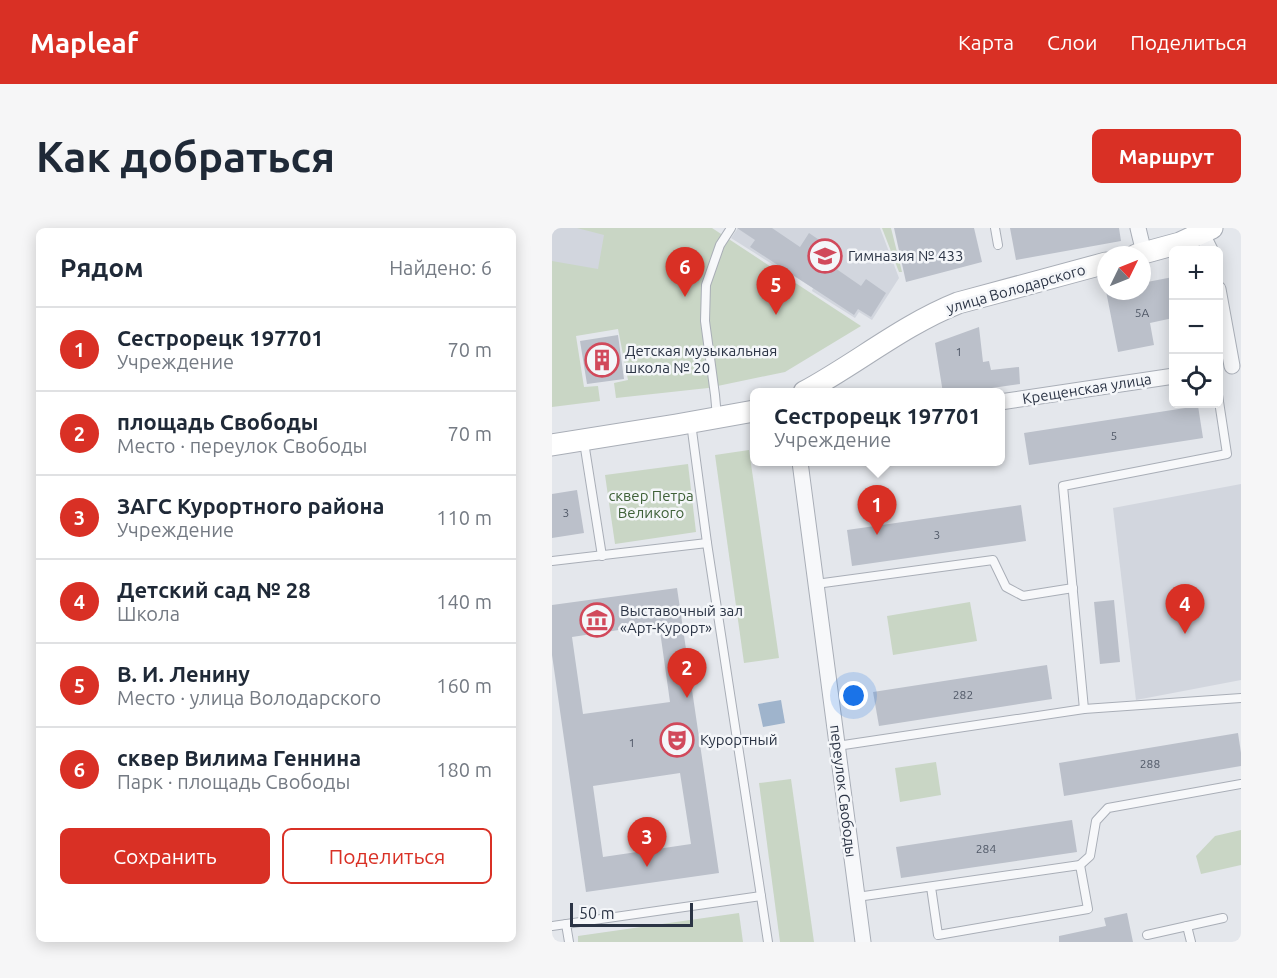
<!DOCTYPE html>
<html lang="ru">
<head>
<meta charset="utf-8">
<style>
  body { margin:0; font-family:Ubuntu,sans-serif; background:#f6f6f7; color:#1f2937 }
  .controls { position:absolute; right:18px; top:18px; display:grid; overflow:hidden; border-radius:9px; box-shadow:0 3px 15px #0003 }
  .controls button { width:54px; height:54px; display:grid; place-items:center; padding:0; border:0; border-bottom:2px solid #e0e1e3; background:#fff; color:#1f2937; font:30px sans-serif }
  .compass { position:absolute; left:545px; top:18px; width:54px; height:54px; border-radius:50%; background:#fff; box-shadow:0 3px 15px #0003; rotate:47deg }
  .scale { position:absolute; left:18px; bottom:15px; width:123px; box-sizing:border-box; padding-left:6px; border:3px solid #2b3445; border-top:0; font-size:16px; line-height:21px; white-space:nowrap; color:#2b3445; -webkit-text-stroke:4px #f4f6f9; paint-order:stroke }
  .you { position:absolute; left:302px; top:468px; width:21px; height:21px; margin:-15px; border:4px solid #fff; border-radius:50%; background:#1a73e8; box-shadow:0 0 0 9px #1a73e833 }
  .badge { display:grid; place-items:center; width:39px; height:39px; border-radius:50%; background:#d93025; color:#fff; font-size:20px; font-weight:700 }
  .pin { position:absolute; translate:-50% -50px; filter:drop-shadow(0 2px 3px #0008) }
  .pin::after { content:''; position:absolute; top:32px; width:21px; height:18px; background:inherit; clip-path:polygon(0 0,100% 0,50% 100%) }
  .popup { position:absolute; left:198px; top:160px; width:255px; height:78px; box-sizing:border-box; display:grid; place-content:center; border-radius:9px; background:#fff; filter:drop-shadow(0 2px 4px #0005); font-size:20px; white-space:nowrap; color:#747a83 }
  .popup b { font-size:22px; color:#1f2937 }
  .popup::after { content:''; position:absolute; left:50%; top:100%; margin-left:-12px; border:12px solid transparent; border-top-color:#fff }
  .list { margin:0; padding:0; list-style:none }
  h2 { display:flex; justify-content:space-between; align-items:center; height:78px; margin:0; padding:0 24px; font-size:26px }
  h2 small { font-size:20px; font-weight:400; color:#747a83 }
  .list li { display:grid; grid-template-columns:39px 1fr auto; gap:18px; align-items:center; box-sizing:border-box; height:84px; padding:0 24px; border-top:2px solid #e0e1e3 }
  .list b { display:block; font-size:22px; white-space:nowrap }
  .list p { margin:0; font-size:20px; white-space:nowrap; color:#747a83 }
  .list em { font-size:20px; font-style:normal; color:#747a83 }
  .actions { display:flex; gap:12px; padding:18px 24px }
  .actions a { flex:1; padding:14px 0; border:2px solid #d93025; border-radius:9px; text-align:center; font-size:21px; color:#d93025 }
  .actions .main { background:#d93025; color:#fff }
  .icon { flex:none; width:33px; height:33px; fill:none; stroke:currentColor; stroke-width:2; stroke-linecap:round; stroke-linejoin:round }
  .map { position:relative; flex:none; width:689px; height:714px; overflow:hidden; border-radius:9px }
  header { display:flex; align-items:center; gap:36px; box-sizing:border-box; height:84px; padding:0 30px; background:#d93025; color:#fff }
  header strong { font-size:28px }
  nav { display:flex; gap:33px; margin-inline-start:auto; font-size:21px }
  .intro { display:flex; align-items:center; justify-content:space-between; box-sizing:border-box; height:144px; padding:0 36px }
  h1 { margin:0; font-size:42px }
  .button { padding:15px 27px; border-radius:9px; background:#d93025; color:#fff; font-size:21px; font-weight:700 }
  main { display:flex; gap:36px; padding:0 36px }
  aside { flex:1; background:#fff; border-radius:9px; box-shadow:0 3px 15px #0003 }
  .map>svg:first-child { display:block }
</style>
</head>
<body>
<header>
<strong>Mapleaf</strong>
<nav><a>Карта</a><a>Слои</a><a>Поделиться</a></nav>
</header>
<div class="intro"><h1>Как добраться</h1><a class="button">Маршрут</a></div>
<main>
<aside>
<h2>Рядом<small>Найдено: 6</small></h2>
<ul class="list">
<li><span class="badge">1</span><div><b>Сестрорецк 197701</b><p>Учреждение</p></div><em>70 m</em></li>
<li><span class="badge">2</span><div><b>площадь Свободы</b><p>Место · переулок Свободы</p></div><em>70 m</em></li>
<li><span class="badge">3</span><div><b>ЗАГС Курортного района</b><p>Учреждение</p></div><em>110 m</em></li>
<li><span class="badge">4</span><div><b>Детский сад № 28</b><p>Школа</p></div><em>140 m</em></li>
<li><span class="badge">5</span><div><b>В. И. Ленину</b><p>Место · улица Володарского</p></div><em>160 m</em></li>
<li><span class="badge">6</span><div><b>сквер Вилима Геннина</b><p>Парк · площадь Свободы</p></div><em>180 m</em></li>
</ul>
<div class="actions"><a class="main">Сохранить</a><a>Поделиться</a></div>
</aside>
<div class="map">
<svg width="689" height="714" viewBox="0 0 689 714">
  <rect width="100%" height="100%" fill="#e4e7ec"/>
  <g fill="#d2d6de">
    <path d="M0,0H81L0,106Z"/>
    <path d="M186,0H328L347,50L320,92L307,84L303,90L260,63L261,60L240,47L239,48L179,10Z"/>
    <path d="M689,256V452L584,472L561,280Z"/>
  </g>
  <g fill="#c9d6c5">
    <path d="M25,0H160L309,98L233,144L156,160L64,170L62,155L76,152L66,101L24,108L32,159L46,158L48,173L0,179V33L46,41L52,7Z"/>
    <path d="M330,0H339L350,44H347Z"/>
    <path d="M197,222L227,430L192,435L163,227Z"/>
    <path d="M136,236L144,304L63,316L53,247Z"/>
    <path d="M418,374L425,413L341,427L335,388Z"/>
    <path d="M384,534L389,567L348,574L343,540Z"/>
    <path d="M239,551L262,714H228L207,555Z"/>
    <path d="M689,602V637L649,646L644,628L663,608Z"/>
    <path d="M187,685L191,714H26V708Z"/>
  </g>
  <path fill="#9fb4cc" d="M229,472L233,495L211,499L206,476Z"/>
  <g fill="#bbc0ca" fill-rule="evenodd">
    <path d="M185,0H220L248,19L257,5L291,28L283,40L309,58L314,51L334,65L319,89L306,81L302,87L198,19L203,12Z"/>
    <path d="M342,0H422L430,34L354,54Z"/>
    <path d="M458,0H567L569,13L464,32Z"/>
    <path d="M621,49V90L598,95L602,117L566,124L554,63H590V55Z"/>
    <path d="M427,99L431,134L437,133L439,142L467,139L468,156L405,165H391L383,115Z"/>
    <path d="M66,107L72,151L35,156L28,113Z"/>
    <path d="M646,178L651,210L477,237L472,205Z"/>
    <path d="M25,262L32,305L0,310V266Z"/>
    <path d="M469,277L474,313L300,338L295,302Z"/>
    <path d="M125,360L167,645L34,664L0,427V377ZM107,396L118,474L31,486L20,409ZM128,545L139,616L51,629L41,558Z"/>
    <path d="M562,372L568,434L548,436L542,374Z"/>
    <path d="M495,437L500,471L327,498L321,464Z"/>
    <path d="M686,505L689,525V538L512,568L507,535Z"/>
    <path d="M520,592L525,624L349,650L344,619Z"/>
    <path d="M575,685L581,714H507V708L554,698L552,690Z"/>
  </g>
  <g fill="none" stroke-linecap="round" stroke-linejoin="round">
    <g stroke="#a9aeb7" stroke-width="10">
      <g id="lane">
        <path d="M443,0L446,17"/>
        <path d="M165,189L163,167L153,93L154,57L168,17L179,0"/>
        <path d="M139,195L155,315"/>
        <path d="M32,214L50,328"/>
        <path d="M0,333L155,315L216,714"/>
        <path d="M264,356L441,332L454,359L471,368L521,360"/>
        <path d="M532,481L511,258L675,226L666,167"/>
        <path d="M285,518L532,481L689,470"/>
        <path d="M528,637L538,628L544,593L556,580L689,556"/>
        <path d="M305,669L528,637L536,681L386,707L379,659"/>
        <path d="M14,696L17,714"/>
        <path d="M0,698L209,668"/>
        <path d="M635,698L639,714"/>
        <path d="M595,707L671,690"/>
      </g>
    </g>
    <g stroke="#a9aeb7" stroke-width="17">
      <g id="street">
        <path d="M586,0L592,25"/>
        <path d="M650,6L658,22"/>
        <path d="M666,61L680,138"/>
        <path d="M448,174L622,148"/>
        <path d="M248,234L311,714"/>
      </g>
    </g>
    <g stroke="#a9aeb7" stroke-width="23">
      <g id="secondary">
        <path d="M584,27L628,15L660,0"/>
        <path d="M252,164C304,136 351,97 406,75L554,35"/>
        <path d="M0,217L124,197L202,183"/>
      </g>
    </g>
    <use href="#lane" stroke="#f7f8fa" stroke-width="8"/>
    <use href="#street" stroke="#f7f8fa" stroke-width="15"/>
    <use href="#secondary" stroke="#fff" stroke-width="21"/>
  </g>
  <defs>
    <g id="school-ring" transform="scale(1.725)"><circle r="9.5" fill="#f4f6f9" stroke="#d1495b" stroke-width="1.5"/><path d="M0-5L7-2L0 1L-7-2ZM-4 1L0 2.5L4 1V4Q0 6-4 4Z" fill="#d1495b"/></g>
    <g id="building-ring" transform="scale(1.725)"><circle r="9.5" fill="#f4f6f9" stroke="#d1495b" stroke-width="1.5"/><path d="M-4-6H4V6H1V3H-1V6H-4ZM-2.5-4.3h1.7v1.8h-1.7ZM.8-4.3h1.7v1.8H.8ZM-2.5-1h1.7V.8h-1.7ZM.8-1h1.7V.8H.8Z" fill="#d1495b"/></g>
    <g id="museum-ring" transform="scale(1.725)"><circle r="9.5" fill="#f4f6f9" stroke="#d1495b" stroke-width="1.5"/><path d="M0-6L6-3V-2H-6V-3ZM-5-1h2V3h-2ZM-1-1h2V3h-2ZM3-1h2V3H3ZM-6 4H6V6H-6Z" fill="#d1495b"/></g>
    <g id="theatre-ring" transform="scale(1.725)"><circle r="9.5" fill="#f4f6f9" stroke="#d1495b" stroke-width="1.5"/><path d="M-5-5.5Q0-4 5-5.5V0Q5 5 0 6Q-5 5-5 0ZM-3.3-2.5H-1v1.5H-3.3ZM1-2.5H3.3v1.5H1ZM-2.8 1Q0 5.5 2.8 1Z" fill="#d1495b"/></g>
  </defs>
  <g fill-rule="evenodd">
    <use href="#school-ring" x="273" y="28"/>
    <use href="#building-ring" x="50" y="132"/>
    <use href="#museum-ring" x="45" y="392"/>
    <use href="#theatre-ring" x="125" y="512"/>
  </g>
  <g text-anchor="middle" stroke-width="5" stroke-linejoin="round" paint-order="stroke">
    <g font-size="12" fill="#4f5766">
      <text x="590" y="89">5А</text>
      <text x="407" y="128">1</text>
      <text x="562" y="212">5</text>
      <text x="14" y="289">3</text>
      <text x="385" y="311">3</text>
      <text x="411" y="471">282</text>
      <text x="80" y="519">1</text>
      <text x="598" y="540">288</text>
      <text x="434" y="625">284</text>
    </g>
    <g font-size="15" fill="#2b3445" stroke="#f4f6f9" text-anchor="start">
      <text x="296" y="33">Гимназия № 433</text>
      <text x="73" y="128">Детская музыкальная<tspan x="73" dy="17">школа № 20</tspan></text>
      <text x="68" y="388">Выставочный зал<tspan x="68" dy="17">«Арт-Курорт»</tspan></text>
      <text x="148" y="517">Курортный</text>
    </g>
    <g font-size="15" fill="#2b3445" stroke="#f4f6f9">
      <text transform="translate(464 61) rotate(-16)" y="5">улица Володарского</text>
      <text transform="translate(535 161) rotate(-9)" y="5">Крещенская улица</text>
      <text transform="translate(291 563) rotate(83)" y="5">переулок Свободы</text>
    </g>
    <g font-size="15" fill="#3f6138" stroke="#f4f6f9">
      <text x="99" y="273">сквер Петра<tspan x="99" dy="17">Великого</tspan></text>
    </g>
  </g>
</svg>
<div class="controls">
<button>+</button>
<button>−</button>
<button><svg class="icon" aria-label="locate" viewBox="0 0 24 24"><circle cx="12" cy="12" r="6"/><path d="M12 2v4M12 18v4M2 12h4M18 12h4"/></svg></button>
</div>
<svg class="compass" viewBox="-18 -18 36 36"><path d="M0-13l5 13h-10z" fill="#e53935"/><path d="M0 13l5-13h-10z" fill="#747a83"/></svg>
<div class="scale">50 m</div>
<div class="you"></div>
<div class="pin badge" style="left:325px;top:307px">1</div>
<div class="popup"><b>Сестрорецк 197701</b>Учреждение</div>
<div class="pin badge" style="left:135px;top:470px">2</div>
<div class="pin badge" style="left:95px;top:639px">3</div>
<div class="pin badge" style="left:633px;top:406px">4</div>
<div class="pin badge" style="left:224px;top:87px">5</div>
<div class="pin badge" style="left:133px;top:69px">6</div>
</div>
</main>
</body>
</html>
